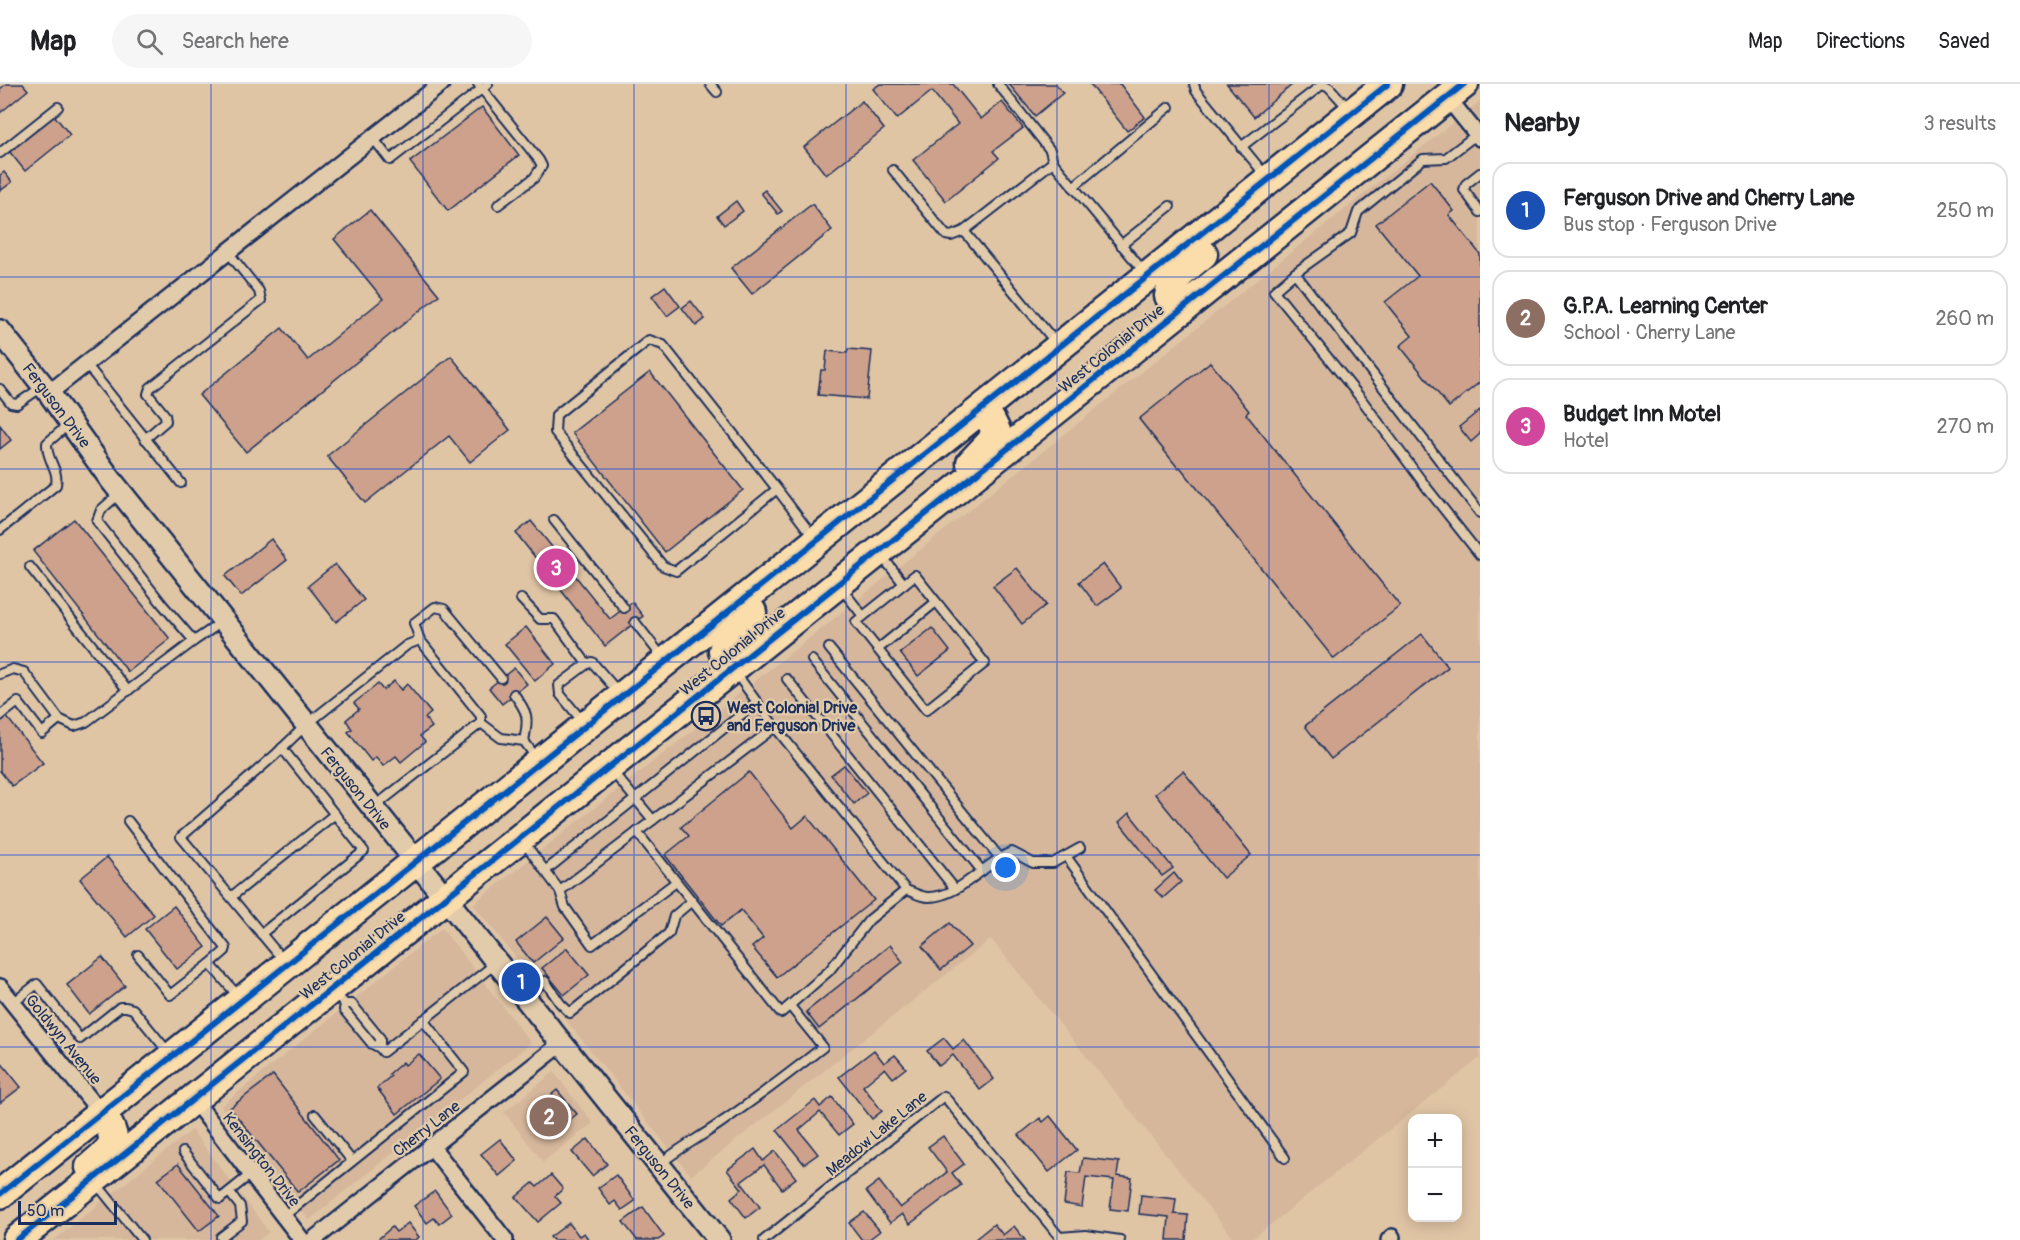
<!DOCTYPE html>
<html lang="en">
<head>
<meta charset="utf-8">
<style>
  body { margin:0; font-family:Pangolin,sans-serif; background:#f6f6f6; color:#202124 }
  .controls { position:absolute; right:18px; bottom:18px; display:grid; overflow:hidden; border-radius:12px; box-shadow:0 3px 15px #0003 }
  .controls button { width:54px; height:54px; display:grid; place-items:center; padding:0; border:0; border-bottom:2px solid #e0e0e0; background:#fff; color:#202124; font:30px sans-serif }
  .scale { position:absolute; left:18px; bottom:15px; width:99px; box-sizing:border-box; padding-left:6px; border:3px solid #1b2f5e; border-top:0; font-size:16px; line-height:21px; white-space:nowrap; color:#1b2f5e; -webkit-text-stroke:4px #e1cbaa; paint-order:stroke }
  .you { position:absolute; left:1006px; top:784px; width:21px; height:21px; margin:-15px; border:4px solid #fff; border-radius:50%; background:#1a73e8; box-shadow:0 0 0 9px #1a73e833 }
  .badge { display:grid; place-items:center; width:39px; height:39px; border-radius:50%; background:#1a73e8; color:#fff; font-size:20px; font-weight:700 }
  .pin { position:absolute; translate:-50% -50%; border:3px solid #fff; box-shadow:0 2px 6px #0006 }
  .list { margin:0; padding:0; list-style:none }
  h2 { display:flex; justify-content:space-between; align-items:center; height:78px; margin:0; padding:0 24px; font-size:26px }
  h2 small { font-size:20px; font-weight:400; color:#757577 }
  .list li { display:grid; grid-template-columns:39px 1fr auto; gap:18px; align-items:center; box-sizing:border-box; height:96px; margin:0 12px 12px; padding:0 12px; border:2px solid #e0e0e0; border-radius:18px }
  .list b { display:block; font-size:22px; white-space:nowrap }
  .list p { margin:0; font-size:20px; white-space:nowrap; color:#757577 }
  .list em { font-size:20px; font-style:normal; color:#757577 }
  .icon { flex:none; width:33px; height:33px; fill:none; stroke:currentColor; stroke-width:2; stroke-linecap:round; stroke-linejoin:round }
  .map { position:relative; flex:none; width:1480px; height:1156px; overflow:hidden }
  header { display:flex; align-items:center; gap:36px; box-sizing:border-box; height:84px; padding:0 30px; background:#fff; border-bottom:2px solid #e0e0e0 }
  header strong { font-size:28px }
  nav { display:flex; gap:33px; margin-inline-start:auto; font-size:21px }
  .search { width:420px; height:54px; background:#f6f6f6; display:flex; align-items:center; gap:15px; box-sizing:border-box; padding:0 21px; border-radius:33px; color:#757577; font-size:22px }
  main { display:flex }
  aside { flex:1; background:#fff }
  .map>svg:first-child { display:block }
</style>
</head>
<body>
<header>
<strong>Map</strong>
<div class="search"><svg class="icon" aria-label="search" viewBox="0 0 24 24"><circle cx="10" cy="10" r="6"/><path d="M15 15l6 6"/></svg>Search here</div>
<nav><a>Map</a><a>Directions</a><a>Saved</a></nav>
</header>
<main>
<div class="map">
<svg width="1480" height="1156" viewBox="0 0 1480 1156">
  <rect width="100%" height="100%" fill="#e0c5a5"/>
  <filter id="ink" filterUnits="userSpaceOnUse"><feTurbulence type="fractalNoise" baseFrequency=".0167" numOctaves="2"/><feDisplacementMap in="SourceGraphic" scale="12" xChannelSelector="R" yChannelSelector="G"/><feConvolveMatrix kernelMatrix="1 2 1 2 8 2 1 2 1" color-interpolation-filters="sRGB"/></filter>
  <g filter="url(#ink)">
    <g fill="#d6b79c">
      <path d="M1480,17V974L1251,1156H1235L991,855L691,1092L473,820L831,537Z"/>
      <path d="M442,844L531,959L309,1136L221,1022Z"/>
      <path d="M554,988L593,1039L543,1078L504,1028Z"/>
      <path d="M192,1046L269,1148L259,1156H54Z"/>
    </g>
    <g fill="#cda18b" stroke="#1b2f5e" stroke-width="1.5">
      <path d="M6,0H23L28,6L0,29V5Z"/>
      <path d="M880,0H953L981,35L1002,18L1023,44L993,67L999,74L946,117L913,76L958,40L932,7L897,35L873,5Z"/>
      <path d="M1009,0H1056L1063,9L1035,32Z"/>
      <path d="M1090,0H1120L1145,33L1127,47Z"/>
      <path d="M1227,0H1293L1254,33Z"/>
      <path d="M862,17L884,45L826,91L804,63Z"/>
      <path d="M482,23L519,71L448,127L410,78Z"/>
      <path d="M54,31L70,51L25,87L9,67Z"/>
      <path d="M4,88L12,98L0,107V91Z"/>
      <path d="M1430,97L1454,127L1449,131L1480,170V298L1449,323L1400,262L1412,252L1385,218L1418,192L1376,140Z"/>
      <path d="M765,106L782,127L778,130L761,109Z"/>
      <path d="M736,117L743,127L724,141L717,132Z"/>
      <path d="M812,120L832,146L752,210L731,184Z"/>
      <path d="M370,126L439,211L246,368L199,311L282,244L308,276L383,215L334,155Z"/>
      <path d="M665,202L680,222L667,232L652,212Z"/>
      <path d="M691,217L705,235L696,242L682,224Z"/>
      <path d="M848,265L872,267L867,315L818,311L821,286H825L827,267L847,269Z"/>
      <path d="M451,272L510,346L470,378L449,352L365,419L327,372Z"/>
      <path d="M1210,278L1249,327L1246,330L1400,522L1334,575L1180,383L1178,384L1139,335Z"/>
      <path d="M650,288L743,406L665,468L572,349Z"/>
      <path d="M1480,326V350L1471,358L1459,343Z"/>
      <path d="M0,341L11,356L0,365Z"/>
      <path d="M74,435L170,555L128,588L33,467Z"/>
      <path d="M531,437L610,535L632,518L643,532L605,562L516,449Z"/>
      <path d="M271,455L287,476L241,512L225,492Z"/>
      <path d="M335,480L364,516L336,538L308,502Z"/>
      <path d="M1103,480L1121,504L1097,522L1079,498Z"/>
      <path d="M1017,484L1046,521L1022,540L993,502Z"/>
      <path d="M526,543L555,580L535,597L505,560Z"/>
      <path d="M932,544L950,567L918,592L900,569Z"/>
      <path d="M1422,550L1448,583L1331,675L1305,642Z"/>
      <path d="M514,584L527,600L502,620L489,604Z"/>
      <path d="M394,597L401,606L407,600L431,629L425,634L432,643L420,652L425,658L401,678L396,672L383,682L376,673L371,677L348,648L352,645L346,636L359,625L354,619L378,600L383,606Z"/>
      <path d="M6,632L43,679L12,702L0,687V637Z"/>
      <path d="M844,681L867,709L854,720L831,691Z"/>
      <path d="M1183,687L1251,771L1223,794L1155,710Z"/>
      <path d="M749,688L793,744L807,732L874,816L777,893L752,863L763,854L741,826L721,842L665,771L689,752L681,743Z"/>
      <path d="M1129,729L1173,784L1162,792L1119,738Z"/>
      <path d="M107,773L154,831L127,853L80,795Z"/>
      <path d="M1174,789L1181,798L1163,814L1155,806Z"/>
      <path d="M174,822L206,863L177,885L145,845Z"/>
      <path d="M547,833L564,854L533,879L516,858Z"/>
      <path d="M950,839L970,862L941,886L922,862Z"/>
      <path d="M890,861L903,878L819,945L806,928Z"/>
      <path d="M567,864L589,891L564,911L542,884Z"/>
      <path d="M102,873L125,902L89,930L67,901Z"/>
      <path d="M944,954L953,965L964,956L994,995L980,1006L953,971L939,982L927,967Z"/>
      <path d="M874,966L884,979L895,971L906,984L893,994L885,984L863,1002L882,1027L872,1035L839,993Z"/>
      <path d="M419,970L440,995L397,1030L377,1004L391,992L389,990L403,978L405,981Z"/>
      <path d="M0,977L21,1003L0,1019Z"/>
      <path d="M273,991L339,1076L298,1108L230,1024Z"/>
      <path d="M557,1006L577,1030L554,1048L534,1025Z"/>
      <path d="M832,1013L853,1040L839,1051L820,1028L799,1046L818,1070L804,1080L777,1046L815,1016L820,1023Z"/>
      <path d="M1050,1032L1077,1066L1049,1088L1019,1051L1040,1034L1043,1038Z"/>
      <path d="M943,1052L964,1080L952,1089L961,1101L910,1140L902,1130L890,1139L866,1107L879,1097L900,1124L947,1088L928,1063Z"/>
      <path d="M500,1055L517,1077L499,1092L481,1070Z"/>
      <path d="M588,1055L607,1080L592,1092L572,1068Z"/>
      <path d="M755,1065L763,1077L775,1067L796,1094L782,1105L764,1081L741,1098L760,1123L746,1134L731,1114L742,1105L727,1086Z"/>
      <path d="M1083,1074L1119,1078L1117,1092L1132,1094L1128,1127L1110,1125L1114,1096L1086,1093L1082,1123L1064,1120L1068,1088L1080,1089Z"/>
      <path d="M178,1080L219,1132L199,1147L158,1095Z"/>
      <path d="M551,1091L563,1105L555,1112L561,1119L538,1138L516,1113L533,1099L537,1103Z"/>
      <path d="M616,1091L635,1117L622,1126L615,1117L610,1121L598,1104Z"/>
      <path d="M435,1107L452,1130L439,1140L434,1134L427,1139L414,1122Z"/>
      <path d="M1141,1111L1176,1115L1174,1130L1188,1131L1186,1156H1167L1169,1133L1139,1130Z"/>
      <path d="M643,1123L664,1152L658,1156H637L623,1138Z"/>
      <path d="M864,1128L880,1147L868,1156H862L849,1139Z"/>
      <path d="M408,1139L419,1153L416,1156H377L392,1143L396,1148Z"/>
      <path d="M569,1139L579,1152L584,1149L589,1156H553L550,1153Z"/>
      <path d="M994,1140L1003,1151L1014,1142L1025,1156H974Z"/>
    </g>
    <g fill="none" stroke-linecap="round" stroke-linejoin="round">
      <g stroke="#1b2f5e" stroke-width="12">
        <g id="lane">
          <path d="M478,0L539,76L542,82L534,94L498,121"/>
          <path d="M710,0L717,8"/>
          <path d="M998,0L1050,66L1053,78"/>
          <path d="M1194,0L1196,7L1266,92"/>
          <path d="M373,54L390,76L488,0"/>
          <path d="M1241,63L1323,0L1329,3L1349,25"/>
          <path d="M0,69L58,23"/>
          <path d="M893,86L946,151L951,152L964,147"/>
          <path d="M1480,89L1466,100L1464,106L1480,128"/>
          <path d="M1073,103L1169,23"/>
          <path d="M1121,161L1170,122"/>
          <path d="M1295,189L1351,149L1358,128L1423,75L1446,74L1477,50"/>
          <path d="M1056,259L964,147L1053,78L1145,189"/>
          <path d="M86,280L181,399"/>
          <path d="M0,305L11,319L17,320L42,303"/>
          <path d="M145,355L166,337L165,331L148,310L150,304L261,216L259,207L228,168"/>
          <path d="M777,405L676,487L663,482L555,348L556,331L649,256L663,261L777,405L814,454"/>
          <path d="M120,409L101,426L97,437L163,521L194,557L222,538"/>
          <path d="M1480,429L1295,189L1274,207L1359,312L1427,404L1480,471"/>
          <path d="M554,436L624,524"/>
          <path d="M0,446L56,401C59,384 46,376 47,359L69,340"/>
          <path d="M881,471L904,500"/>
          <path d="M30,483L128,607"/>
          <path d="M915,491L985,579L926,626L856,538Z"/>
          <path d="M842,505L863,532"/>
          <path d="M521,515L540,535H554L587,580L559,601L560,610L583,638"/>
          <path d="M635,538L663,574"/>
          <path d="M420,556L414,539L435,523L444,525L501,594"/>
          <path d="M829,564L1000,774"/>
          <path d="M878,565L936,518"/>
          <path d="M812,576L982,787"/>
          <path d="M587,580L592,578L619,609"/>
          <path d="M0,590L13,585L24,588L59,635L74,642L86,638L194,557"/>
          <path d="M787,595L955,805"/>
          <path d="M514,610C528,629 529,633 524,657"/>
          <path d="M0,632L18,618L42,649L59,635"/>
          <path d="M481,639L501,654L524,657L537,675"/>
          <path d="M653,736L775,643"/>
          <path d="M128,737L226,864L225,867L210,880"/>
          <path d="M637,748L781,929L829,887L869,836L906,806L775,643L735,588"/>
          <path d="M523,757L560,807L653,736L612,687"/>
          <path d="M1066,772L1285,1074"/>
          <path d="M545,787L757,618"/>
          <path d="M906,806C913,808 921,813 928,813C959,814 985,778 1012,768L1033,779H1053L1080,764"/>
          <path d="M560,807L565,823L592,861L676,798"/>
          <path d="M231,813L335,730"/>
          <path d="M261,850L364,767L282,664"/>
          <path d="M138,871L170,911L210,880L239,913"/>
          <path d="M283,876L181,753L275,671L306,641L407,561L420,556L481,632V639L374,723"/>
          <path d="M334,908L345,920L344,926L372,960L380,964V954L352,920H345"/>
          <path d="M526,913L545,897L560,919L570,929L669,849L674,832L692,817"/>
          <path d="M13,919L37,900L80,955L120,923H126L133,925L169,969"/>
          <path d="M380,964L383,968L495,880"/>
          <path d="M315,1031L352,1077"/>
          <path d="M183,1068L220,1115L251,1090"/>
          <path d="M660,1080C679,1064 701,1053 722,1038C757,1014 790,989 823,963L790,922"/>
          <path d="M96,1099L142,1156"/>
          <path d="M284,1132L464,988L423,936"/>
          <path d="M221,1153L242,1137L240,1122L229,1108"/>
          <path d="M1059,1153L1086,1151L1120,1156"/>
          <path d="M764,1156L944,1012L1062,1156"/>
        </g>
      </g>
      <g stroke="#1b2f5e" stroke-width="20">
        <g id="street">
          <path d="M1447,13L1480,54"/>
          <path d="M49,309L441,0"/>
          <path d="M0,903L101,1029"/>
          <path d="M193,1015L302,1156"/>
          <path d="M431,1062L505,1156"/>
          <path d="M313,1156L561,960"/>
          <path d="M1389,1156L1392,1153"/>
        </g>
      </g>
      <g stroke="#1b2f5e" stroke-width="26">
        <path id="secondary" d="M0,247L49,309L111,396L719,1156"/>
      </g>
      <g stroke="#1b2f5e" stroke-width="33">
        <g id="highway">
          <path d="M1180,227L1169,212C1172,193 1189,182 1203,170"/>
          <path d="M971,379L991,358L996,347L991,337L982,325"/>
          <path d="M732,584L723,567C728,546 736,541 752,528"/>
          <path d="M90,1083C115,1062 121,1058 101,1029"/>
          <path d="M0,1110L1388,0"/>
          <path d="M17,1156L1464,0"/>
        </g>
      </g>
      <use href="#lane" stroke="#e1cbaa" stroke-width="8"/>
      <use href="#street" stroke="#e1cbaa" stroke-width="15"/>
      <use href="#secondary" stroke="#e1cbaa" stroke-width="21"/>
      <use href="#highway" stroke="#fbddab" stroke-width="28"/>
      <g stroke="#e1cbaa" stroke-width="10">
        <g id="cycleway">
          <path d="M0,1110L1388,0"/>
          <path d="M17,1156L1464,0"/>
        </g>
      </g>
      <use href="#cycleway" stroke="#0057b8" stroke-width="6"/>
    </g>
  </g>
  <path fill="none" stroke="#1d4ed8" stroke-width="1.5" stroke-opacity="0.55" d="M211,0V1156M423,0V1156M634,0V1156M846,0V1156M1057,0V1156M1269,0V1156M0,193H1480M0,385H1480M0,578H1480M0,771H1480M0,963H1480"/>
  <defs>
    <g id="bus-ring" transform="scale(1.5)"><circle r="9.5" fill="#e1cbaa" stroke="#1b2f5e" stroke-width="1.5"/><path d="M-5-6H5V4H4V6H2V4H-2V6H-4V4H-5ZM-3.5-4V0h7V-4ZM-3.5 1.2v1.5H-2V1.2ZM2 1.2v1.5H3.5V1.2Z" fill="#1b2f5e"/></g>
  </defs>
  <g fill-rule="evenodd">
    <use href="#bus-ring" x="706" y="632"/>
  </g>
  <g text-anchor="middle" stroke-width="4.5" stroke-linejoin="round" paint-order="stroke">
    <g font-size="16" fill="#1b2f5e" stroke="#e1cbaa">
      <text transform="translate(1111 264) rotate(-39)" y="6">West Colonial Drive</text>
      <text transform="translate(57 321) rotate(53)" y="6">Ferguson Drive</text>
      <text transform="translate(732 567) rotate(-39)" y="6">West Colonial Drive</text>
      <text transform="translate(356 704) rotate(51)" y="6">Ferguson Drive</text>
      <text transform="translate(352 871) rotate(-39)" y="6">West Colonial Drive</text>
      <text transform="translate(64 955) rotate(51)" y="6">Goldwyn Avenue</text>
      <text transform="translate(426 1044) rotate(-38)" y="6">Cherry Lane</text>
      <text transform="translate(876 1049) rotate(-39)" y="6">Meadow Lake Lane</text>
      <text transform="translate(262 1075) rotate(52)" y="6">Kensington Drive</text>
      <text transform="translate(660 1083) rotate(51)" y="6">Ferguson Drive</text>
    </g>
    <g font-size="16" font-weight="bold" fill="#1b2f5e" stroke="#e1cbaa" text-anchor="start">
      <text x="727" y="629">West Colonial Drive<tspan x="727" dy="18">and Ferguson Drive</tspan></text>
    </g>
  </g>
</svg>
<div class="controls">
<button>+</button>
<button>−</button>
</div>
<div class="scale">50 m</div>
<div class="you"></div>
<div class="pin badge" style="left:521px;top:898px;background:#1a4fb4">1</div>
<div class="pin badge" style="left:549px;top:1033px;background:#8d6e63">2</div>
<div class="pin badge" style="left:556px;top:484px;background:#d1479c">3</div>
</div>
<aside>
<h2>Nearby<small>3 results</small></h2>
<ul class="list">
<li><span class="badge" style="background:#1a4fb4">1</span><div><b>Ferguson Drive and Cherry Lane</b><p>Bus stop · Ferguson Drive</p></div><em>250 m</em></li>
<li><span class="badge" style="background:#8d6e63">2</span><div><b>G.P.A. Learning Center</b><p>School · Cherry Lane</p></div><em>260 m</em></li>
<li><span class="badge" style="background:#d1479c">3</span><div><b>Budget Inn Motel</b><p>Hotel</p></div><em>270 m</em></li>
</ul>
</aside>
</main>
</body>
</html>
